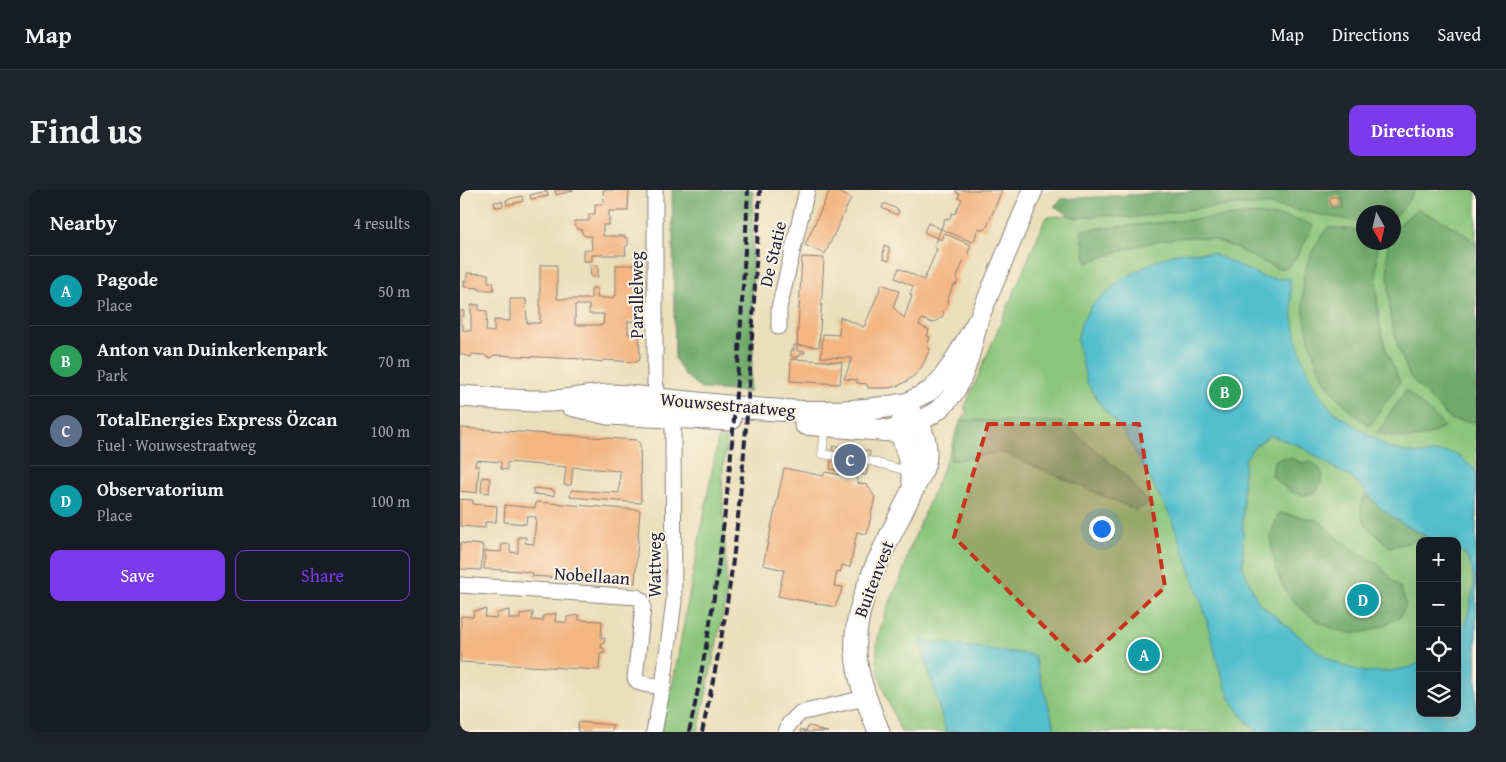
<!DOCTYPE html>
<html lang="en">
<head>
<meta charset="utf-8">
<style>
  body { margin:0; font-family:"Gentium Book Plus",serif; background:#20242c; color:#f1f3f6 }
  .controls { position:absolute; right:15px; bottom:15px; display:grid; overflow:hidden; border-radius:10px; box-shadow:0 5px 20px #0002 }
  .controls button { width:45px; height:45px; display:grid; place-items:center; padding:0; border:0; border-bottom:1px solid #363941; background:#171b24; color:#f1f3f6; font:25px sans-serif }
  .compass { position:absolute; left:896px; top:15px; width:45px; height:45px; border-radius:50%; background:#171b24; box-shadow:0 5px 20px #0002; rotate:172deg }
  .you { position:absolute; left:641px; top:338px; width:18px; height:18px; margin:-12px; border:4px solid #fff; border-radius:50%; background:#1a73e8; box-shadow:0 0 0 8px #1a73e833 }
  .badge { display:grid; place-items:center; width:32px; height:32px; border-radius:50%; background:#7c3aed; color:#fff; font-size:16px; font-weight:700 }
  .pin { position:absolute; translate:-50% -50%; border:2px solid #fff; box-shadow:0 1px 5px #0006 }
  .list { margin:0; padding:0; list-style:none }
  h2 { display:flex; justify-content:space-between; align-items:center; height:65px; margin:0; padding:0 20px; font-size:21px }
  h2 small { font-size:16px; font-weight:400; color:#9ea1a6 }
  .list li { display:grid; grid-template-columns:32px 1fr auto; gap:15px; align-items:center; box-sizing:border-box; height:70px; padding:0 20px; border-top:1px solid #363941 }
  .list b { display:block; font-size:19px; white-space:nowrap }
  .list p { margin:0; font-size:16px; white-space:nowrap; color:#9ea1a6 }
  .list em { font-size:16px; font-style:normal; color:#9ea1a6 }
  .actions { display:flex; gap:10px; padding:15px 20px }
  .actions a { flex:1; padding:11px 0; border:1px solid #7c3aed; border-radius:10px; text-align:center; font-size:18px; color:#7c3aed }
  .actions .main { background:#7c3aed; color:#fff }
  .icon { flex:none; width:28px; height:28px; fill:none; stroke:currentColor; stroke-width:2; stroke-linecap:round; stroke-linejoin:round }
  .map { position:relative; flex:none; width:1016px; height:542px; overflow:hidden; border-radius:10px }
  header { display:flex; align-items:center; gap:30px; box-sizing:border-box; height:70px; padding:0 25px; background:#171b24; border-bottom:1px solid #363941 }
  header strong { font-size:24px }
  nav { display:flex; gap:28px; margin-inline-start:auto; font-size:18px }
  .intro { display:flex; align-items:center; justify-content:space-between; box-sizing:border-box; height:120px; padding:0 30px }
  h1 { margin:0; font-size:35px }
  .button { padding:12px 22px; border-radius:10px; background:#7c3aed; color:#fff; font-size:18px; font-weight:700 }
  main { display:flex; gap:30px; padding:0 30px }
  aside { flex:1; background:#171b24; border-radius:10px; box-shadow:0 5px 20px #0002 }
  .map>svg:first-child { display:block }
</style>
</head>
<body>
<header>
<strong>Map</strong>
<nav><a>Map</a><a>Directions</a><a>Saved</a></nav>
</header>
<div class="intro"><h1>Find us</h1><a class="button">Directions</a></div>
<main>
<aside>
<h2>Nearby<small>4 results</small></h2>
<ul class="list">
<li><span class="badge" style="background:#0f9aa8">A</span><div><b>Pagode</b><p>Place</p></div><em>50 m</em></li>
<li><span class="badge" style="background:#2e9e5b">B</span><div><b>Anton van Duinkerkenpark</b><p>Park</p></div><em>70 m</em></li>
<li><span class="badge" style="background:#5c6f8a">C</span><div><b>TotalEnergies Express Özcan</b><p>Fuel · Wouwsestraatweg</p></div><em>100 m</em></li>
<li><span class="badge" style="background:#0f9aa8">D</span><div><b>Observatorium</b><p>Place</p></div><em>100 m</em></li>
</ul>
<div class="actions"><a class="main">Save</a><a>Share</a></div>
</aside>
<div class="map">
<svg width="1016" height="542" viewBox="0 0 1016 542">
  <rect width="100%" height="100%" fill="#fcf5e5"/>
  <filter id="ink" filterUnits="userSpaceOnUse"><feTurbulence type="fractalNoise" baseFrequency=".02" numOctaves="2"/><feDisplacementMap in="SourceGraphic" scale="10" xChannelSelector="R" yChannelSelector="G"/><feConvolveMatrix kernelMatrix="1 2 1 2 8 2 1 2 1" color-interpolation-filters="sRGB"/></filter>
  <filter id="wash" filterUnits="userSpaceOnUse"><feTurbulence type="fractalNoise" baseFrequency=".0096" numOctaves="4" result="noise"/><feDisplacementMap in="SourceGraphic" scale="20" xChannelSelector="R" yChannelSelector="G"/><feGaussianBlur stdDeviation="1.12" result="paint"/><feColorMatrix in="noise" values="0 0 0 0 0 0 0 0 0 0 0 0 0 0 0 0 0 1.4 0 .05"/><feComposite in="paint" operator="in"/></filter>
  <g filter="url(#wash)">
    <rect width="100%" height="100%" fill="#ebdeba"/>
    <g fill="#8ac57b" stroke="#56745b" fill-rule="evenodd">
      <path d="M938,0H1016V542H441C426,505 408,476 421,435C429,410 443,390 448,363L507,220L504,219L586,27ZM904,22H934V52H904ZM960,351H997V523H960Z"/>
      <path d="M258,248L267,249L262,288L267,403L238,542H201L214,487Z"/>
    </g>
    <g fill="#6faa6b" stroke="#486653">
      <path d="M212,0H293V162L289,202L241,199L224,184L215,168Z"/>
      <path d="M750,0H956L942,19L934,27V22H904L903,33L809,15H782L738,18L671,28L645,25L614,28L594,16L602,9Z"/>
      <path d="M957,19C978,28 998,38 1016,53V232L992,230L988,227L950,187L939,160L930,128L927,60L928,53L934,52V38L938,36Z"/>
      <path d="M794,24L826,27L853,35C848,45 836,74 825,78C822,79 819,78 817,78C794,69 774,55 750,49C717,41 658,61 627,73L621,40Z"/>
      <path d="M868,37L903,41L904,52L918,53C916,86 915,123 925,156C929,168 935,180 940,192L909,236C893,223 877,209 866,192C851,168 838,113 844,85C848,67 857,51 868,37Z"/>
      <path d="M946,200L985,236C979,239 973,244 966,246C951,251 932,246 917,243Z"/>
      <path d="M501,230L602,232L666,286L689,314L676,320L542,262L490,271L495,245Z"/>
      <path d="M822,268H832L842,273L850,271L859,278L863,286L857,301C839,311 826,300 812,286L814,271Z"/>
      <path d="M905,303C923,321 942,334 965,346L948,353L930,357C910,338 894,332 905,303Z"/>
      <path d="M819,323L858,330L881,351L919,375L941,399L946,415L940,427C929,433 907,444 894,443C869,442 842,423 827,403C818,391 812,366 811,352C810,343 816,331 819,323Z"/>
    </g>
    <g fill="#52becc" stroke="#3a7084" fill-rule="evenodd">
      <path d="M720,62L752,63L803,87L819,89L830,88C832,137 839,186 875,223L931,259L961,264L982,262L997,264L1016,281V535L1005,542H798L785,530L770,508L760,481L743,417L711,327L664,242L643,218L627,193L617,150L622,131L633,114L662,89L697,70ZM810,245L840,256L897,292L920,318L945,335L975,351H997V360L1005,364L1012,378L1014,394L1010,416L1006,431L997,445V523H960V472L951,477L930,481L905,482L883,476L861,464L798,412L783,378V298L785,270L793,258Z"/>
      <path d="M460,450L574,465L596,542H486Z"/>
    </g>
    <g id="blocks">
      <g fill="#f3b582" fill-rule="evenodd">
        <path d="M95,0H113V1L96,5Z"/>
        <path d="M143,0H169L168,21H149V35H143V46H165V48L168,49V55L165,57L166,65H132V71H123V60H132L131,46H125L122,43L121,39H117L115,36L114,31H129V24H135V14H144Z"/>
        <path d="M370,0H374L391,8L365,64L345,55Z"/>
        <path d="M496,0H542L526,39L523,40L518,38L515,49L512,52L481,39L477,48L464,42L468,33L481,39L485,28L489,30L492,23L495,24L502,9L498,8L500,4L496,2Z"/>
        <path d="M87,1L88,6L71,9L70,5Z"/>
        <path d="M62,6L63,11L47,15L46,10Z"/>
        <path d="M870,7H880L881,17H871Z"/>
        <path d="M42,11L43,16L35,17L34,12Z"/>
        <path d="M424,13L439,20L437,25L422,18Z"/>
        <path d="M484,43L511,55L508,62L509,65L504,70L497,87L498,90L496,95H493L487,111L488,114L486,118L482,121L484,123L482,127L473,133L462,129L459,135L469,140L467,146L470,147L467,156L470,159L462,176L455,185L447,191L438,196L428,198H408L407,194L397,193V190L384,189L392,168L361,167L363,144L379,145L380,127L404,137L422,94L439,101L433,117L444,128L452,106L450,105L453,96L435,88L439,78L464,90L477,59L474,57L478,48L481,50Z"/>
        <path d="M424,55L429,57V71L423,69Z"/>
        <path d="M342,67L364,68L359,157L337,155V161H345V163H340L339,167H333L331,166V160H334V155H337Z"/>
        <path d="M80,75H97V109H131V98H137V108H153V106H156V75H179V132L168,131V144H179L180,169L176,172L143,170L142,172L128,170L124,171L123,169L34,165L31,168L26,167L25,165L12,164L11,167L0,164V121H4L3,140L11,141V115H19V120L27,121L26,141L34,142V130L50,131V109H66L67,133H80ZM115,115H129V124H144L143,135H115Z"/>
        <path d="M130,75H138V87H131Z"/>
        <path d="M7,83L28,84V92H33L34,100H19V98L4,97V91H7Z"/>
        <path d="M331,169L382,172L380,194L330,191Z"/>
        <path d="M1,238L177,250L180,254L181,313L110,307L111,300L159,303L160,281L113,277L111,295H104L106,277L47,272V280L41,279V272L16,270L15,276H19L17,303L0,301Z"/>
        <path d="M373,256L410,261L406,285L370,279Z"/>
        <path d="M324,278L363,286L365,282L397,288V293L407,295L415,307L407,344L397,342L390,377L382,375L380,383L377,382L374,396L383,397L375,417L318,406L324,380L303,375Z"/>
        <path d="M22,287L30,288L29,303L21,302Z"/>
        <path d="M73,298L94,300V306L73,304Z"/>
        <path d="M0,309L13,310V314L37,316L36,332H25V338L0,336Z"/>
        <path d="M76,312L180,320L175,393L72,386L73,383L61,381L24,379L25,361L41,362L42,354H50V362L58,363V347H66L65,353L74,354L76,327L67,326L66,334L44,332L45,315L75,318Z"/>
        <path d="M0,353L23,355L21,380L0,379Z"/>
        <path d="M26,419L25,427L37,428V423L49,420V429H60V424L73,422L72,430L83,431V426L96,423L95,432H107V427L119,425V430L142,431L141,448H145L144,453H142L141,458H144V464L140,463L139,480L0,472L1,426L13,427L14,421Z"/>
        <path d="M118,532L153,535L152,542H118Z"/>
        <path d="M348,536L355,537L359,540L368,542H340L341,539L346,541Z"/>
      </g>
    </g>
  </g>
  <g filter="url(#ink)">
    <use href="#blocks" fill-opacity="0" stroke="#86807a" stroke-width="1"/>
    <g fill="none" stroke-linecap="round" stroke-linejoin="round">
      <g stroke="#86807a" stroke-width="9">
        <path id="service" d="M366,236L362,264L410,271L440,279L449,280"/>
      </g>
      <g stroke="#86807a" stroke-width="17">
        <g id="minor">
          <path d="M319,137V118L347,0"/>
          <path d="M0,395L177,407L182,411L183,418L175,488C180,497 194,495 203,496"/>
          <path d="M194,542L203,496L214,411L213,238L212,232L200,210L195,193V0"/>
          <path d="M326,542L329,534L340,523L405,508"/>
        </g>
      </g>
      <g stroke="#86807a" stroke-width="21">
        <path id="tertiary" d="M519,128C505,184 501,220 440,239L444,214L470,201L482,188L492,174L519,128L573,0"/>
      </g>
      <g stroke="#86807a" stroke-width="23">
        <g id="secondary">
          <path d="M0,206C30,208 61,212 91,211C111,211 132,204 152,205C249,211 347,233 444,214C455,228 466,242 466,261C467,278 456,292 449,307C431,346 403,393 397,436C391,474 405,507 419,542"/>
          <path d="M111,215L148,224L270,230"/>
          <path d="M345,234L431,241L440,239L450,273L454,298"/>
        </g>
      </g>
      <use href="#service" stroke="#fff" stroke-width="8"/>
      <use href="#minor" stroke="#fff" stroke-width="15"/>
      <use href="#tertiary" stroke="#fff" stroke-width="19"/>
      <use href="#secondary" stroke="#fff" stroke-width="21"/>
      <g stroke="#22223b" stroke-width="4" stroke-dasharray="8 4" stroke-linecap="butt">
        <path d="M229,542C269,364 279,182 288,0"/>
        <path d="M242,542C254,488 265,433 272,378C288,253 293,126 300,0"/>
      </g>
    </g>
  </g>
  <path fill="#c8321e" fill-opacity="0.2" stroke="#c8321e" stroke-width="4" stroke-dasharray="10 6" stroke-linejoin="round" d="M528,234H679L705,397L622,474L494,347Z"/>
  <g text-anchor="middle" stroke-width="4" stroke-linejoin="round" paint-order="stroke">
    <g font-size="18" fill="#22223b" stroke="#fcf5e5">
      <text transform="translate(313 64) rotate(-77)" y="6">De Statie</text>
      <text transform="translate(177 105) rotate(-90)" y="6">Parallelweg</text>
      <text transform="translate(268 215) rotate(5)" y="6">Wouwsestraatweg</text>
      <text transform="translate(195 375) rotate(-90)" y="6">Wattweg</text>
      <text transform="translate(132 386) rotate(4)" y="6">Nobellaan</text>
      <text transform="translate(414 389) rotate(-69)" y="6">Buitenvest</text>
    </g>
  </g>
</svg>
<div class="controls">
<button>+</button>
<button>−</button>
<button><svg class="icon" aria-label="locate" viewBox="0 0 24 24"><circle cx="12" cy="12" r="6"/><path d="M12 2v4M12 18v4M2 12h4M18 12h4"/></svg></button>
<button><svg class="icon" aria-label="layers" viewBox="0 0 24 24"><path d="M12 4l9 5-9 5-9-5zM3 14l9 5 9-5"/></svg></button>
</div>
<svg class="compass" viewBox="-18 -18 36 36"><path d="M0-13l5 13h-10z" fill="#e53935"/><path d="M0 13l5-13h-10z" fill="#9ea1a6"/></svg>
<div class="you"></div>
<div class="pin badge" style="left:684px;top:465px;background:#0f9aa8">A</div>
<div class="pin badge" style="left:765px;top:202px;background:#2e9e5b">B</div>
<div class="pin badge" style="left:390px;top:270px;background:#5c6f8a">C</div>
<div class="pin badge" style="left:903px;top:410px;background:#0f9aa8">D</div>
</div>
</main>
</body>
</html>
